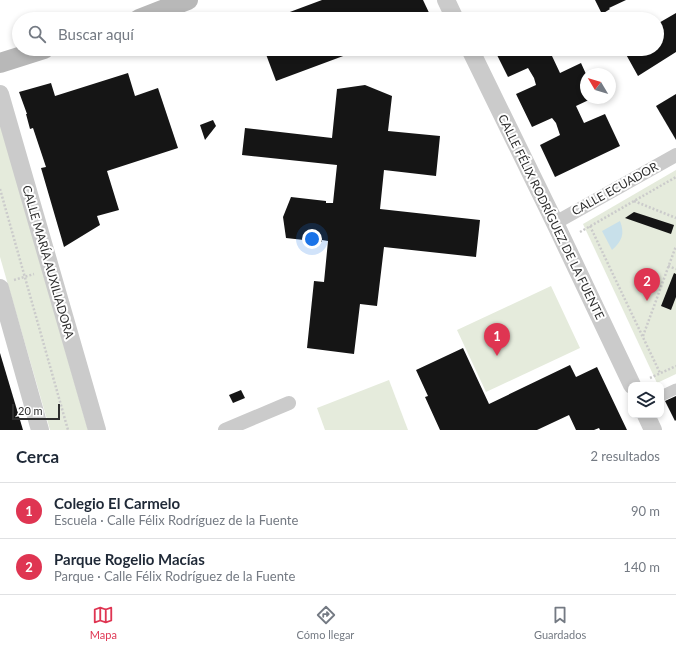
<!DOCTYPE html>
<html lang="es">
<head>
<meta charset="utf-8">
<style>
  body { margin:0; font-family:Lato,sans-serif; background:#f2f2f3; color:#1f2937 }
  .controls { position:absolute; right:12px; bottom:12px; display:grid; overflow:hidden; border-radius:8px; box-shadow:0 2px 6px #0003 }
  .controls button { width:36px; height:36px; display:grid; place-items:center; padding:0; border:0; border-bottom:1px solid #e0e1e3; background:#fff; color:#1f2937; font:20px sans-serif }
  .compass { position:absolute; left:580px; top:68px; width:36px; height:36px; border-radius:50%; background:#fff; box-shadow:0 2px 6px #0003; rotate:308deg }
  .scale { position:absolute; left:12px; bottom:10px; width:48px; box-sizing:border-box; padding-left:4px; border:2px solid #2e2e2e; border-top:0; font-size:11px; line-height:14px; white-space:nowrap; color:#2e2e2e; -webkit-text-stroke:3px #fff; paint-order:stroke }
  .you { position:absolute; left:312px; top:239px; width:14px; height:14px; margin:-10px; border:3px solid #fff; border-radius:50%; background:#1a73e8; box-shadow:0 0 0 6px #1a73e833 }
  .badge { display:grid; place-items:center; width:26px; height:26px; border-radius:50%; background:#df3552; color:#fff; font-size:13px; font-weight:700 }
  .pin { position:absolute; translate:-50% -33px; filter:drop-shadow(0 1px 2px #0008) }
  .pin::after { content:''; position:absolute; top:21px; width:14px; height:12px; background:inherit; clip-path:polygon(0 0,100% 0,50% 100%) }
  .list { margin:0; padding:0; list-style:none }
  h2 { display:flex; justify-content:space-between; align-items:center; height:52px; margin:0; padding:0 16px; font-size:17px }
  h2 small { font-size:13px; font-weight:400; color:#747a83 }
  .list li { display:grid; grid-template-columns:26px 1fr auto; gap:12px; align-items:center; box-sizing:border-box; height:56px; padding:0 16px; border-top:1px solid #e0e1e3 }
  .list b { display:block; font-size:15px; white-space:nowrap }
  .list p { margin:0; font-size:13px; white-space:nowrap; color:#747a83 }
  .list em { font-size:13px; font-style:normal; color:#747a83 }
  .icon { flex:none; width:22px; height:22px; fill:none; stroke:currentColor; stroke-width:2; stroke-linecap:round; stroke-linejoin:round }
  .map { position:relative; flex:none; width:676px; height:430px; overflow:hidden }
  .search { position:absolute; background:#fff; box-shadow:0 2px 6px #0003; left:12px; right:12px; top:12px; height:44px; display:flex; align-items:center; gap:10px; box-sizing:border-box; padding:0 14px; border-radius:22px; color:#747a83; font-size:15px }
  .sheet { height:164px; background:#fff }
  nav { display:flex; justify-content:space-around; align-items:center; box-sizing:border-box; height:56px; border-top:1px solid #e0e1e3; background:#fff; font-size:11px; color:#747a83 }
  nav a { display:grid; justify-items:center; gap:2px }
  nav .on { color:#df3552 }
  .map>svg:first-child { display:block }
</style>
</head>
<body>
<div class="map">
<svg width="676" height="430" viewBox="0 0 676 430">
  <rect width="100%" height="100%" fill="#fff"/>
  <g fill="#e5ebdc">
    <path d="M0,122L88,430H50L0,257Z"/>
    <path d="M676,170V374L657,383L583,224Z"/>
    <path d="M551,286L580,348L486,392L457,330Z"/>
    <path d="M389,380L408,430H325L317,408Z"/>
  </g>
  <path fill="#c8e0ea" d="M620,221C625,234 622,241 612,250L602,231Z"/>
  <g fill="#151515">
    <path d="M322,0H423L432,19H271Z"/>
    <path d="M595,0H626L609,8L610,9L602,14Z"/>
    <path d="M676,13V52L638,76L623,49H657V24Z"/>
    <path d="M264,49H362L276,81Z"/>
    <path d="M494,49H567L552,56L560,73L581,63L586,74V98H593L576,106L584,123L605,114L620,146L555,177L540,145L560,135L556,123L552,118L532,127L516,94L536,85L534,78L528,68L508,77Z"/>
    <path d="M128,73L135,96L158,88L178,148L107,171L119,210L97,216L100,225L64,247L41,168L46,167L33,128L30,129L26,114H27L19,92L51,83L55,96Z"/>
    <path d="M365,85L392,96L388,131L440,136L436,176L384,170L380,209L480,220L476,257L384,247L377,306L360,304L354,354L307,348L314,281L324,282L328,241L322,240V242L286,238L283,217L291,197L326,201V203H333L337,165L242,155L245,128L332,138L337,89Z"/>
    <path d="M676,94V140L656,106Z"/>
    <path d="M213,120L216,126L205,140L200,125Z"/>
    <path d="M634,212L674,225L671,234L625,218Z"/>
    <path d="M674,273L676,274V297L671,310L661,306Z"/>
    <path d="M463,348L489,404L570,365L576,377L597,367L627,430H600L599,428L594,430H576L569,415L537,430H440L425,397L428,396L416,370Z"/>
    <path d="M0,353L23,430H0Z"/>
    <path d="M241,390L245,398L233,403L229,395Z"/>
    <path d="M676,396V420L675,421L665,401Z"/>
  </g>
  <g fill="none" stroke-linecap="round" stroke-linejoin="round">
    <g stroke="#cbcbcb" stroke-width="2.5" stroke-dasharray="2 2" stroke-linecap="butt">
      <path d="M0,189L68,430"/>
      <path d="M634,201L676,218"/>
      <path d="M590,226L660,373"/>
      <path d="M580,232L676,177"/>
      <path d="M668,266L676,269"/>
      <path d="M14,280L34,274"/>
      <path d="M643,336L676,246"/>
      <path d="M650,378L676,366"/>
    </g>
    <path stroke="#cbcbcb" stroke-width="11" d="M661,396L676,389"/>
    <g stroke="#cbcbcb" stroke-width="14">
      <path d="M555,223L676,155"/>
      <path d="M225,430L289,403"/>
    </g>
    <g stroke="#cbcbcb" stroke-width="18">
      <path d="M446,0L455,19"/>
      <path d="M470,49L555,223L632,385"/>
      <path d="M0,94L97,430"/>
      <path d="M0,288L40,430"/>
      <path d="M646,415L653,430"/>
    </g>
    <g stroke="#b8b8b8" stroke-width="20">
      <path d="M139,19L188,0"/>
      <path d="M0,63L44,49"/>
    </g>
  </g>
  <g text-anchor="middle" stroke-width="4" stroke-linejoin="round" paint-order="stroke">
    <g font-size="12" fill="#2e2e2e" stroke="#fff">
      <text transform="translate(615 189) rotate(-29)" y="4">CALLE ECUADOR</text>
      <text transform="translate(551 217) rotate(64)" y="4">CALLE FÉLIX RODRÍGUEZ DE LA FUENTE</text>
      <text transform="translate(48 262) rotate(74)" y="4">CALLE MARÍA AUXILIADORA</text>
    </g>
  </g>
</svg>
<div class="controls">
<button><svg class="icon" aria-label="layers" viewBox="0 0 24 24"><path d="M12 4l9 5-9 5-9-5zM3 14l9 5 9-5"/></svg></button>
</div>
<svg class="compass" viewBox="-18 -18 36 36"><path d="M0-13l5 13h-10z" fill="#e53935"/><path d="M0 13l5-13h-10z" fill="#747a83"/></svg>
<div class="scale">20 m</div>
<div class="you"></div>
<div class="pin badge" style="left:497px;top:356px">1</div>
<div class="pin badge" style="left:647px;top:301px">2</div>
<div class="search"><svg class="icon" aria-label="search" viewBox="0 0 24 24"><circle cx="10" cy="10" r="6"/><path d="M15 15l6 6"/></svg>Buscar aquí</div>
</div>
<section class="sheet">
<h2>Cerca<small>2 resultados</small></h2>
<ul class="list">
<li><span class="badge">1</span><div><b>Colegio El Carmelo</b><p>Escuela · Calle Félix Rodríguez de la Fuente</p></div><em>90 m</em></li>
<li><span class="badge">2</span><div><b>Parque Rogelio Macías</b><p>Parque · Calle Félix Rodríguez de la Fuente</p></div><em>140 m</em></li>
</ul>
</section>
<nav>
<a class="on"><svg class="icon" aria-label="map" viewBox="0 0 24 24"><path d="M3 6l6-2 6 2 6-2v14l-6 2-6-2-6 2zM9 4v14M15 6v14"/></svg>Mapa</a>
<a><svg class="icon" aria-label="directions" viewBox="0 0 24 24"><path d="M12 3l9 9-9 9-9-9zM9 14v-3h6M13 9l2 2-2 2"/></svg>Cómo llegar</a>
<a><svg class="icon" aria-label="saved" viewBox="0 0 24 24"><path d="M7 4h10v16l-5-4-5 4z"/></svg>Guardados</a>
</nav>
</body>
</html>
